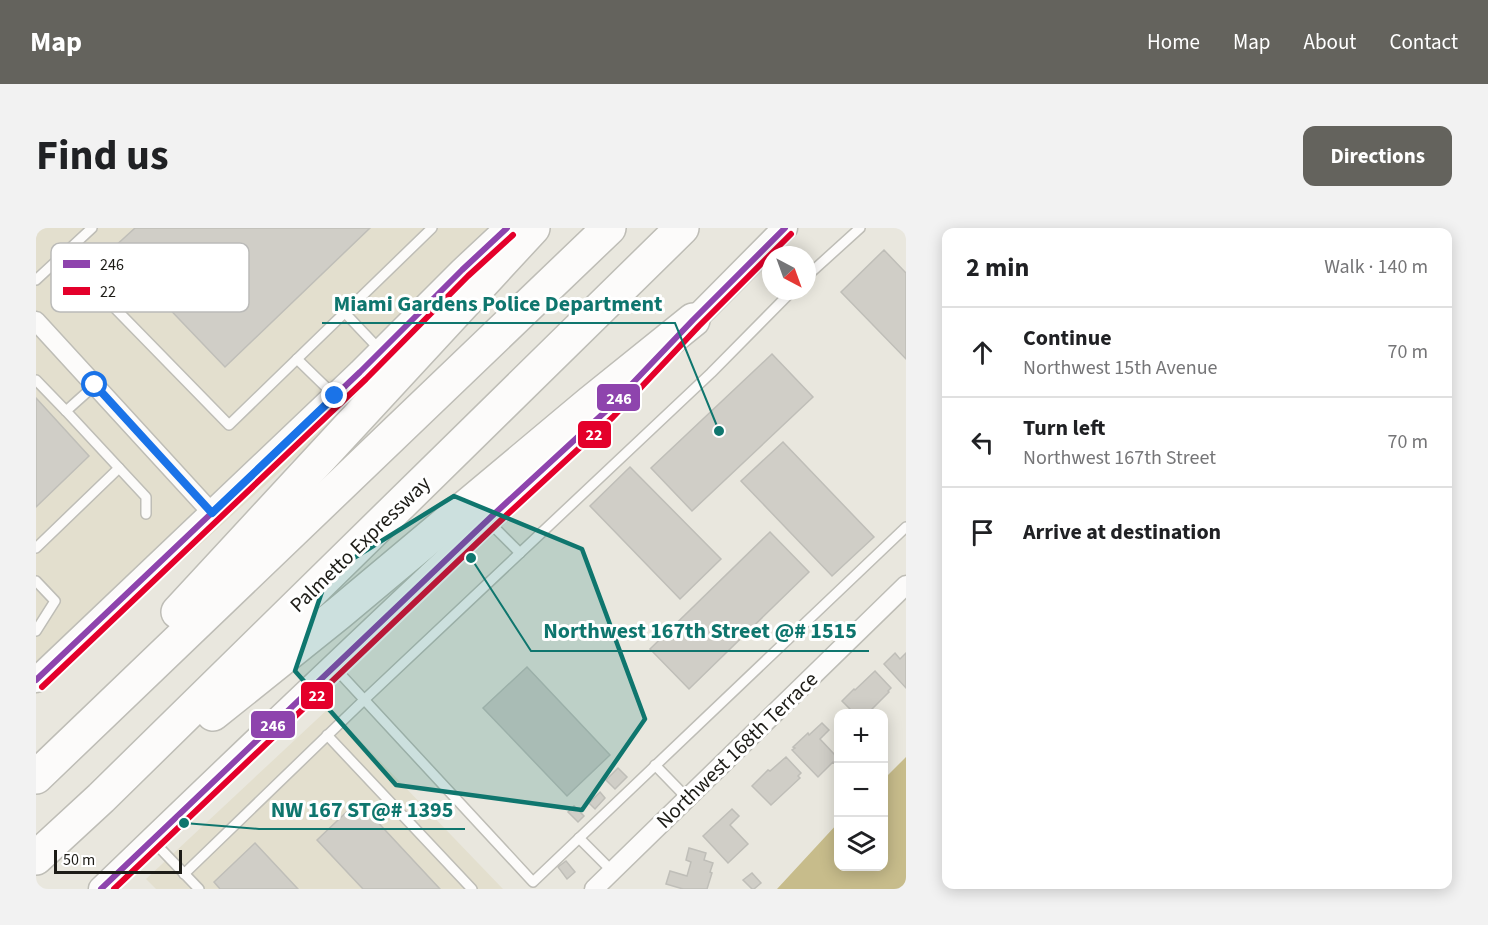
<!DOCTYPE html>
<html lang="en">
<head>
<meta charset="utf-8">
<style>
  body { margin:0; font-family:"Source Sans 3",sans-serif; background:#f2f2f2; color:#202124 }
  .controls { position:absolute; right:18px; bottom:18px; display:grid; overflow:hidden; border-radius:12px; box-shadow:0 3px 15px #0003 }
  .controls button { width:54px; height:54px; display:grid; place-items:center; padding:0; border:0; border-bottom:2px solid #e0e0e0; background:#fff; color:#202124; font:30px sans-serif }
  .compass { position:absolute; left:726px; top:18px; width:54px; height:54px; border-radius:50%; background:#fff; box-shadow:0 3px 15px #0003; rotate:139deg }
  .scale { position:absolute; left:18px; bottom:15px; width:128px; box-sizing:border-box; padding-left:6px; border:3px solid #1d1c17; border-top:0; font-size:16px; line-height:21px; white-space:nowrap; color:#1d1c17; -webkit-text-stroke:4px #fff; paint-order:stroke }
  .stop { position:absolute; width:18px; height:18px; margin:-14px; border:4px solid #1a73e8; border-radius:50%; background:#fff }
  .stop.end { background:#1a73e8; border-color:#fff; box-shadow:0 2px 6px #0008 }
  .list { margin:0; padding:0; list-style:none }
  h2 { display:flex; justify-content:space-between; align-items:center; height:78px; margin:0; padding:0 24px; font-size:26px }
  h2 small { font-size:20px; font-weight:400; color:#757577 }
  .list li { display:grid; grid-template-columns:39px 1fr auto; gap:18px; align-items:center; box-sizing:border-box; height:90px; padding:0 24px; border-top:2px solid #e0e0e0 }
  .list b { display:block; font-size:22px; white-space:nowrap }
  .list p { margin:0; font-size:20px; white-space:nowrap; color:#757577 }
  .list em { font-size:20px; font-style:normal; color:#757577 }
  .icon { flex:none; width:33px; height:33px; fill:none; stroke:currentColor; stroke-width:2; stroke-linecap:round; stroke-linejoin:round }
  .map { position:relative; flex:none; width:870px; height:661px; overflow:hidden; border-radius:12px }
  header { display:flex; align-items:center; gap:36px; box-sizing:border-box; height:84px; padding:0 30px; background:#64635d; color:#fff }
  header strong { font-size:28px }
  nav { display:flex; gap:33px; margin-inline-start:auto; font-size:21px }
  .intro { display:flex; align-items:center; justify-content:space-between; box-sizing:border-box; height:144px; padding:0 36px }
  h1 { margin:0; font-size:42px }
  .button { padding:15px 27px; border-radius:12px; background:#64635d; color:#fff; font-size:21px; font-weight:700 }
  main { display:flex; gap:36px; padding:0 36px }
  aside { flex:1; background:#fff; border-radius:12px; box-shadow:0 3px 15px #0003 }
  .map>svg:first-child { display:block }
</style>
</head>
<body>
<header>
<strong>Map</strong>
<nav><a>Home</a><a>Map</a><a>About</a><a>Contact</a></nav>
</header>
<div class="intro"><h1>Find us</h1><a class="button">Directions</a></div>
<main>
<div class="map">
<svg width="870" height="661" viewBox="0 0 870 661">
  <rect width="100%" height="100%" fill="#e9e7de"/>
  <g fill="#e3dfce">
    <path d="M0,0H512L0,466Z"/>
    <path d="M293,480L467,661H120L110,651Z"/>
  </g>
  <path fill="#c7bc8b" d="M870,529V661H741L802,595V638H848V551Z"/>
  <g fill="#d0cec7" stroke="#bfbeb8" stroke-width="1.5">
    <path d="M99,0H334L189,139L76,21Z"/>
    <path d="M848,22L870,45V131L805,64Z"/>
    <path d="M736,126L777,169L656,283L615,240Z"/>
    <path d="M0,170L53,228L0,279Z"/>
    <path d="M747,214L838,309L796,348L705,253Z"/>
    <path d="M594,239L685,331L644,371L554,278Z"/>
    <path d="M734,304L773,344L653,461L614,421Z"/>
    <path d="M859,425L864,431L870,425V460L848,436Z"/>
    <path d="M491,439L574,527L531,568L447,480Z"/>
    <path d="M839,443L855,460L852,463L853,464L832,485H833H818L806,473L818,461L819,462Z"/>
    <path d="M786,495L793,502L784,511L799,527L802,523V539L797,534L782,549L756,522L759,520L757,519L772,505L773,507Z"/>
    <path d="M750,529L765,545L762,548L764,550L735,577L716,558L732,542L734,543Z"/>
    <path d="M582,540L591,549L579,561L570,552Z"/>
    <path d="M564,564L569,570L559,581L553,575Z"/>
    <path d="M322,573L404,661H327L281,612Z"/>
    <path d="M538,578L548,588L542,594L532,584Z"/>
    <path d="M696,581L703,588L694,597L712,616L692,635L667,608Z"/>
    <path d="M219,615L262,661H184L178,654Z"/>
    <path d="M653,620L670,625L668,632L677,635L674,644L676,645L671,661H647L630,656L634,643L651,648L655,634L650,632Z"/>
    <path d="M530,633L539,644L531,651L522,639Z"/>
    <path d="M716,645L725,655L718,661H716L707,652Z"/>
  </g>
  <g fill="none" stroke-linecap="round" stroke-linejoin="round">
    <g stroke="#bebdb6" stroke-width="12">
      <g id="service">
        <path d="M737,13L750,27"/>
        <path d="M27,27L193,197L396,0"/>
        <path d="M771,48L824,0"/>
        <path d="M0,52L56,0"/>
        <path d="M309,85L344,122"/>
        <path d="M261,131L298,167"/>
        <path d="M0,152L30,183"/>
        <path d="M59,157L30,183L83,240"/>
        <path d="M452,293L484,325"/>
        <path d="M0,320L83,240L110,269V286"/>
        <path d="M0,353L19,373L0,403"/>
        <path d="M298,439L497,654L870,299"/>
        <path d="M291,507L436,661"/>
        <path d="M619,537L651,570"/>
        <path d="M543,610L576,643"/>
        <path d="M118,614L163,661"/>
        <path d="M148,646L328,472L675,145L756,63"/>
      </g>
    </g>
    <g stroke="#bebdb6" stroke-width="21">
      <g id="minor">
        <path d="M0,93L176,285"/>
        <path d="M558,661L870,357"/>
      </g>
    </g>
    <g stroke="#bebdb6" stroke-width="27">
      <g id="tertiary">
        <path d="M645,105L749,0"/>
        <path d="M0,452L324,144L426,42L471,0"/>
        <path d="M65,661C232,500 400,340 571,182L588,164"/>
      </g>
    </g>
    <g stroke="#bebdb6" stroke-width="36">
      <g id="motorway">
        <path d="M142,384L497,0"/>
        <path d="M177,486L303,385L554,175L657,92"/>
        <path d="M0,549L573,0"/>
        <path d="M0,630L65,570L646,0"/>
      </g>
    </g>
    <use href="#service" stroke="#fcfbfa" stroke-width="9"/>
    <use href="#minor" stroke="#fcfbfa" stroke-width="18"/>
    <use href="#tertiary" stroke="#fcfbfa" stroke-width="24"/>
    <use href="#motorway" stroke="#fcfbfa" stroke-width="33"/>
    <g stroke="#fff" stroke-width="10">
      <g id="bus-1">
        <path d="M0,452L324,144L426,42L471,0"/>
        <path d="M65,661L456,288L571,182L657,92L749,0"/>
      </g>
    </g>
    <g stroke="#fff" stroke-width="10">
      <g id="bus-2">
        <path d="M6,459L330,151L432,48L477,7"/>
        <path d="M78,661L462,295L577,189L663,98L755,6"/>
      </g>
    </g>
    <use href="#bus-1" stroke="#8e44ad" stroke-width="6"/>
    <use href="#bus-2" stroke="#e4002b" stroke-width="6"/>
  </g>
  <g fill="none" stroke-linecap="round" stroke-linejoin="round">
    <path stroke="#1a73e8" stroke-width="8" d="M59,157L176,285L299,168"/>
  </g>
  <path fill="#0f766e" fill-opacity="0.2" stroke="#0f766e" stroke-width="4.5" stroke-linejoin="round" d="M418,268L546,321L609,491L546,582L360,557L259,443L292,346Z"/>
  <g text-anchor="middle" stroke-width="6" stroke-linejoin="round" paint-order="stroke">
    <g font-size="21" fill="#1d1c17" stroke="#fff">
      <text transform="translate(324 316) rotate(-44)" y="7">Palmetto Expressway</text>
      <text transform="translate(701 522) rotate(-44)" y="7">Northwest 168th Terrace</text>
    </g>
  </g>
  <rect x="15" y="15" width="198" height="69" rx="9" fill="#fff" stroke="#bbbbb9" stroke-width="1.5"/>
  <rect x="27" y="32" width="27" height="8" fill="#8e44ad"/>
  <rect x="27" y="59" width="27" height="8" fill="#e4002b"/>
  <g font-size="16" fill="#1d1c17">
    <text x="64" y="42">246</text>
    <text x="64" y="69">22</text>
  </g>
  <path fill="none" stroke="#0f766e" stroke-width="2" d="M683 203L639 95H286M435 330L495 423H833M148 595L223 601H429"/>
  <g fill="#0f766e" stroke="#fff" stroke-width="2">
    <circle cx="683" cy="203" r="6"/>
    <circle cx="435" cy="330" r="6"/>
    <circle cx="148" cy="595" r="6"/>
  </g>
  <g font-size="22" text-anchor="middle" font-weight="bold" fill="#0f766e" stroke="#fff" stroke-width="6" stroke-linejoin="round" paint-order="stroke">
    <text x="462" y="83">Miami Gardens Police Department</text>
    <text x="664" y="410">Northwest 167th Street @# 1515</text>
    <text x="326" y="589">NW 167 ST@# 1395</text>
  </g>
  <g stroke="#fff" stroke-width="2">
    <rect x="560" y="155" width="45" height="29" rx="6" fill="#8e44ad"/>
    <rect x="541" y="192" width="35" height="29" rx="6" fill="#e4002b"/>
    <rect x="264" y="453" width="34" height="29" rx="6" fill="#e4002b"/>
    <rect x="214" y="482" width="46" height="29" rx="6" fill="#8e44ad"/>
  </g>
  <g font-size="16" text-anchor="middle" font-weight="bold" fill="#fff">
    <text x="583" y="176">246</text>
    <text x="558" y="212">22</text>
    <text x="281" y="473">22</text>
    <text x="237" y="503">246</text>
  </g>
</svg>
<div class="controls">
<button>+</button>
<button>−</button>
<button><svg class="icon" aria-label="layers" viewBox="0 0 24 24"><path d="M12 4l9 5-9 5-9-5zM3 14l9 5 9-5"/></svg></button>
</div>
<svg class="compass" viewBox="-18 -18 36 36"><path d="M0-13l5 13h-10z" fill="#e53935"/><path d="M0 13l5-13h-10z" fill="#757577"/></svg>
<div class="scale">50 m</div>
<div class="stop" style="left:59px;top:157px"></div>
<div class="stop end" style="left:299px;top:168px"></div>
</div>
<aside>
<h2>2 min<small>Walk · 140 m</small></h2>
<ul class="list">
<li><svg class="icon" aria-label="ahead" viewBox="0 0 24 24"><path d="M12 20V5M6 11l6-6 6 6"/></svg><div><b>Continue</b><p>Northwest 15th Avenue</p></div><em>70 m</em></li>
<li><svg class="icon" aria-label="left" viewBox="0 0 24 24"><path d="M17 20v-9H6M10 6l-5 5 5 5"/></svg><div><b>Turn left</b><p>Northwest 167th Street</p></div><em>70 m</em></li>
<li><svg class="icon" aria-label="arrive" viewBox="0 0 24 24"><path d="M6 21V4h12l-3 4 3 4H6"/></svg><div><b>Arrive at destination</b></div></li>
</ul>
</aside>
</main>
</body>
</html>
